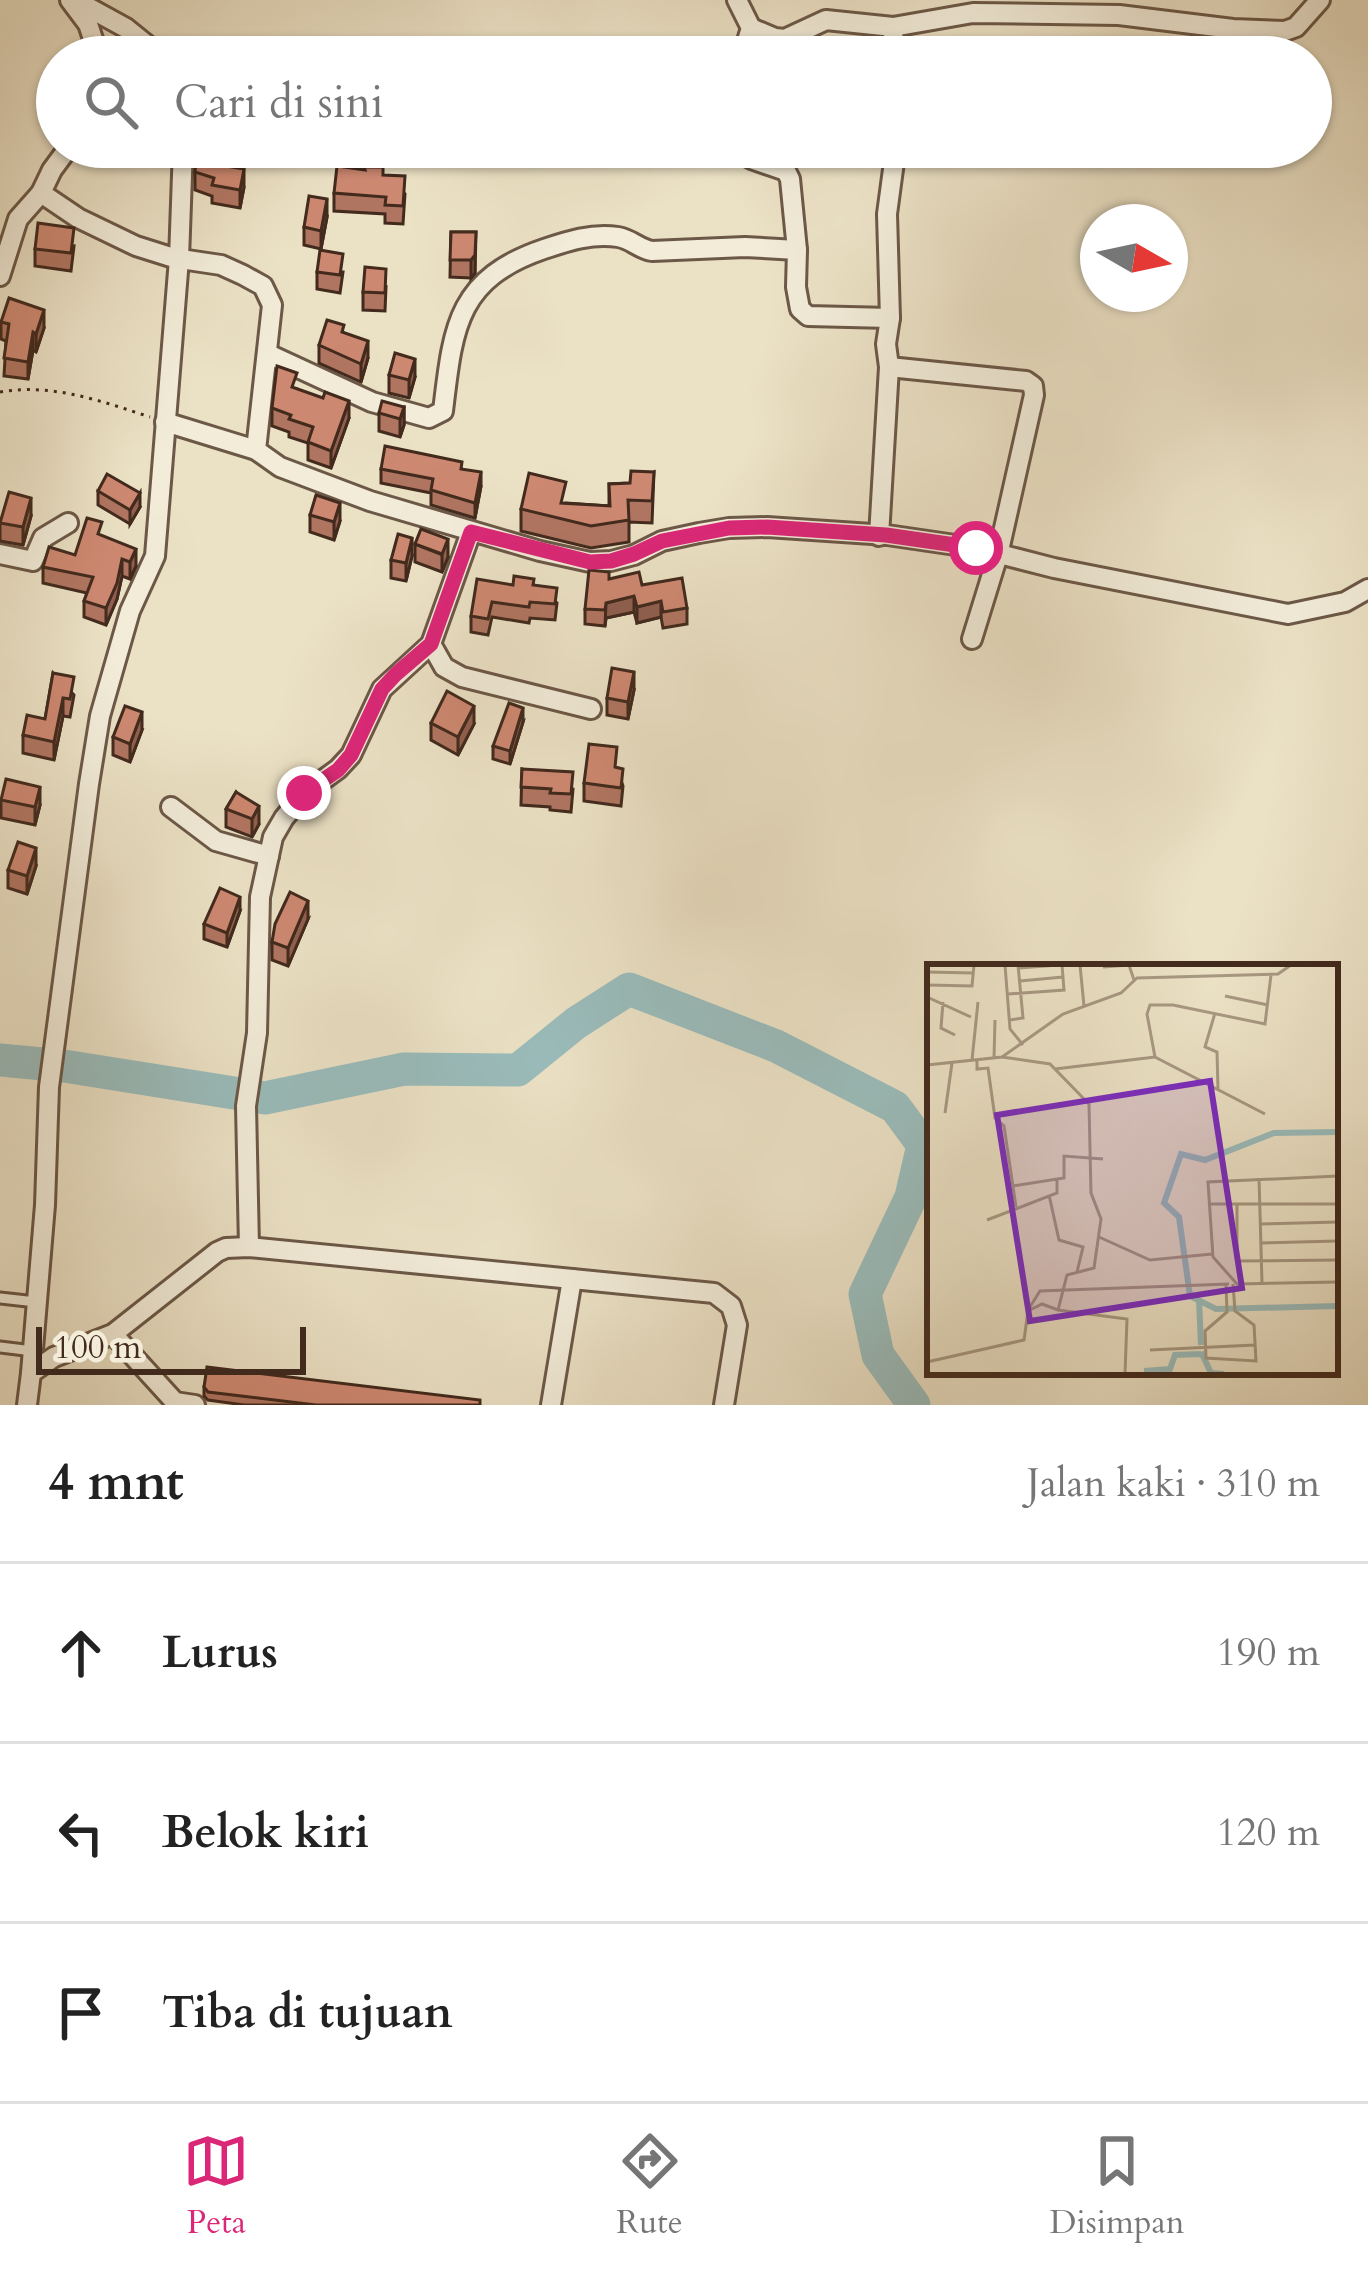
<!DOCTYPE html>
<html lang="id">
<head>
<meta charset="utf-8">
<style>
  body { margin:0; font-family:Cardo,serif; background:#f6f6f6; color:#222 }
  .compass { position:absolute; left:1080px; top:204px; width:108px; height:108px; border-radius:50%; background:#fff; box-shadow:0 3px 9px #0004; rotate:99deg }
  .scale { position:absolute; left:36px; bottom:30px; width:270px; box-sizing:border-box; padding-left:12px; border:6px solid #422a1d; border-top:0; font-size:33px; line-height:42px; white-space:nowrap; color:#422a1d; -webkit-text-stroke:9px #f2ecd9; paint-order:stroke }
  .stop { position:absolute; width:36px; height:36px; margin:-27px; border:9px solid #db2777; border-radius:50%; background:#fff }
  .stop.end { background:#db2777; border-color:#fff; box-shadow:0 3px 12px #0008 }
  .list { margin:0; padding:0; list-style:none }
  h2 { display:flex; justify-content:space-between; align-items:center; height:156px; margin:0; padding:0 48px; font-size:51px }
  h2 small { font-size:39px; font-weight:400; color:#767676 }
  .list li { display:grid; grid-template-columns:78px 1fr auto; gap:36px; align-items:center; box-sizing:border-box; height:180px; padding:0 48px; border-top:3px solid #e0e0e0 }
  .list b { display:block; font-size:45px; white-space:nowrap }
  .list em { font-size:39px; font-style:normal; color:#767676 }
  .icon { flex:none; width:66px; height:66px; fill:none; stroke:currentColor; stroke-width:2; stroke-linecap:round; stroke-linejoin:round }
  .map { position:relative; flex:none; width:1368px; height:1405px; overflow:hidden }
  .search { position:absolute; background:#fff; box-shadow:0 3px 9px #0004; left:36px; right:36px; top:36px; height:132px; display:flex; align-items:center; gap:30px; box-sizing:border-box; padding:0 42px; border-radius:66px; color:#767676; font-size:45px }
  .sheet { height:696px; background:#fff }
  nav { display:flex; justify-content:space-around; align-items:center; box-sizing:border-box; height:168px; border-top:3px solid #e0e0e0; background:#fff; font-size:33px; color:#767676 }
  nav a { display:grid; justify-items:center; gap:6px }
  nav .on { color:#db2777 }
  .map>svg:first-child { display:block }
</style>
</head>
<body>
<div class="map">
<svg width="1368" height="1405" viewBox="0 0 1368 1405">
  <rect width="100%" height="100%" fill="#ebe1c5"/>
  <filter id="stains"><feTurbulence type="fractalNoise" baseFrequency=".00167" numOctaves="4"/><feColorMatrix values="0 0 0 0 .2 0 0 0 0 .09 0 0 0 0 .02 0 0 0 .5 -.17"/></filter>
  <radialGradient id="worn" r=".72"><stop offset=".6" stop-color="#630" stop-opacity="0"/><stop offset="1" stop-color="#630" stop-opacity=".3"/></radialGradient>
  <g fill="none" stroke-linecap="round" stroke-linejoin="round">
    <path stroke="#9abcbb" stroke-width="33" d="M0,1060L64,1066L265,1098L404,1069L518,1070L576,1023L629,989L776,1046L895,1107L923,1145L911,1197L865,1294L878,1355L914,1405"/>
    <g stroke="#6c5847" stroke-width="15">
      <g id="service">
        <path d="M0,1298L36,1302"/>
        <path d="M0,1347L33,1351"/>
      </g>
    </g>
    <g stroke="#6c5847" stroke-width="24">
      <g id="minor">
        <path d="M70,0L88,24L99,57"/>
        <path d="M75,0L126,28L162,57"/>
        <path d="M737,0L751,28L742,57"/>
        <path d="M893,27L894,57"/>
        <path d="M751,28L775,38L785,39L826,20L893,27L973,13L1119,15L1233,29L1285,31L1296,27L1320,0"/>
        <path d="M69,147L52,170L41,193L78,218L136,246L174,258L221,265L243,275L263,286L272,305L256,450L280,467L370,501L540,551L590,562L611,561L634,555L662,541L699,533L729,528L767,527L887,535L976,548L1054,568L1288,614L1345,602L1368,589"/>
        <path d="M744,147L751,159L786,171L790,179L797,250L796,287L800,309L808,316L890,318"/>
        <path d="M896,147L887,214L890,318L886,344L889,367L1026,381L1033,386L1034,395L998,555L972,639"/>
        <path d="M0,276L18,219L41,193"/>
        <path d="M268,354L372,402L429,418L443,411C453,328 456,279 544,249C568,241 592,233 618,237C631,239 639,249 652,251L745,247L797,250"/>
        <path d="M165,422L256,450"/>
        <path d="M879,536L889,367"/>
        <path d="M0,554L33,561L43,538L68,523"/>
        <path d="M431,644L444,667L462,677L591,709"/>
        <path d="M171,807L216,841L269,856"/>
        <path d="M249,1247L246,1106L257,1033L260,897L273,837L284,818L305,793L338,769L351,755L382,689L431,644L471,532"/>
        <path d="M113,1334L175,1402L195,1405"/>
        <path d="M31,1373L45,1205L49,1087L89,784L100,716L130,611L155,556L179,259L183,147"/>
        <path d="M27,1405L31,1373L54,1357L113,1334L217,1252L226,1248L249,1247L714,1293L731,1306L737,1325L724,1405"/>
        <path d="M551,1405L572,1279"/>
      </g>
    </g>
    <path stroke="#422a1d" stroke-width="3" stroke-dasharray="3 6" stroke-linecap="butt" d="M0,392C52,383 101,401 150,417"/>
    <use href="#service" stroke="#f2ecd9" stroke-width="9"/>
    <use href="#minor" stroke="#f2ecd9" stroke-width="18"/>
  </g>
  <g fill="#b07561" stroke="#422a1d" stroke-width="3">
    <path d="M216,164L244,187L240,208L212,203V196L195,190V172Z"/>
    <path d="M383,175L405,194L403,224L385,223V214L334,211V193Z"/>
    <path d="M327,217L321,249L304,245V227Z"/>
    <path d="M451,232H476L475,273L471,278L450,277Z"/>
    <path d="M74,246L71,271L35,266V249Z"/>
    <path d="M317,272H343L340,293L317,289Z"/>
    <path d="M386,287L385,311L363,310V292Z"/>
    <path d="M1,322L44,328L36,352L33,350L28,379L4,376L6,341L1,339Z"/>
    <path d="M344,333L368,358L361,382L319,363V345Z"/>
    <path d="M389,375L415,377L409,398L389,393Z"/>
    <path d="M297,389L349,418L331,468L308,460V443L289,437V432L272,426V408Z"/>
    <path d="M404,407V425L400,437L379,431V413Z"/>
    <path d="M381,469H462L481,486L475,518L431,505V493L381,483Z"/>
    <path d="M654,472L652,523L629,522V542L591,548L521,531V509L566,503L609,506V484L630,483Z"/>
    <path d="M98,491L140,507L130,524L98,505Z"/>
    <path d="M310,515L340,521L334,540L310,532Z"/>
    <path d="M31,516L23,545L0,541V522Z"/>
    <path d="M102,536L136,566L130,579L122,576L117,599L106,625L84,617V601L87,593L43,583V567L75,555Z"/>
    <path d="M415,544L448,557L442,572L415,562Z"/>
    <path d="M412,556L406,581L391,578V560Z"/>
    <path d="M609,579L642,585L687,608V624L663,628L661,617L637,623L634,612L606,618L605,626L585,624V609Z"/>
    <path d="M513,585H534L557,603L555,620L530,618L529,623L492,617L488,635L471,632V616Z"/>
    <path d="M53,673L74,695L70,717L63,716L54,760L23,753V735L45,719Z"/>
    <path d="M634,690L628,719L607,715V698Z"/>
    <path d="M523,722L510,764L493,759V746Z"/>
    <path d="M431,723L474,724L458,755L431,740Z"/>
    <path d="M142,730L130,762L113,755V737Z"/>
    <path d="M617,768L623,786L621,806L584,801V783Z"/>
    <path d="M522,769L573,789L571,812L550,810V807L521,805Z"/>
    <path d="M236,792L259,824L252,837L226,827V809Z"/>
    <path d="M1,800L40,805L35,825L1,818Z"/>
    <path d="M36,866L27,894L8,888V870Z"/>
    <path d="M240,911L227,947L204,939V924Z"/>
    <path d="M308,919L288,966L272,960V942Z"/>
    <path d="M204,1387L480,1405H244L208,1400L204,1396Z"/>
  </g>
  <g fill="#905f4f" stroke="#422a1d" stroke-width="3">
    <path d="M244,169V187L240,208V190Z"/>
    <path d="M327,199V217L321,249V231Z"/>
    <path d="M475,255V273L471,278V260Z"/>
    <path d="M44,310V328L36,352V334Z"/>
    <path d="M33,332V350L28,379V362Z"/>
    <path d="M368,341V358L361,382V364Z"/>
    <path d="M415,359V377L409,398V380Z"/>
    <path d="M349,401V418L331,468V451Z"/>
    <path d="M404,407V425L400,437V419Z"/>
    <path d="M481,472V486L475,518V503Z"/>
    <path d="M140,493V507L130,524V510Z"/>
    <path d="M31,498V516L23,545V527Z"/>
    <path d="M340,503V521L334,540V522Z"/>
    <path d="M412,538V556L406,581V563Z"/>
    <path d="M448,539V557L442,572V554Z"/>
    <path d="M136,549V566L130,579V562Z"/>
    <path d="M122,559V576L117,599L106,625V608Z"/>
    <path d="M634,596V612L606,618L605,626L606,603Z"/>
    <path d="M661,601V617L637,623V607Z"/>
    <path d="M634,672V690L628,719V702Z"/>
    <path d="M63,698V716L54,760V742Z"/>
    <path d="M474,706V724L458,755V737Z"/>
    <path d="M523,708V722L510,764V751Z"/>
    <path d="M142,712V730L130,762V744Z"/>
    <path d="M40,787V805L35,825V807Z"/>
    <path d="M259,806V824L252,837V819Z"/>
    <path d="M36,848V866L27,894V876Z"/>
    <path d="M240,897V911L227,947V933Z"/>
    <path d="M308,901V919L288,966V948Z"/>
  </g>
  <g fill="#cd8871" stroke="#422a1d" stroke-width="3">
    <path d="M197,150L216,157L214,164L244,169L240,190L212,185L214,178L195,172Z"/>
    <path d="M337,166L365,170L364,167H383V175L405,176L403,206L385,205L386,197L334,193Z"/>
    <path d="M309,196L327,199L321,231L304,227Z"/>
    <path d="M38,223L74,228L71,253L35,249Z"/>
    <path d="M451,232H476L475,255L471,260H450Z"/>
    <path d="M320,250L343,254L340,275L317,272Z"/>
    <path d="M365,267L386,269L385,293L363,292Z"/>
    <path d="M9,298L44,310L36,334L33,332L28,362L4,358L9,324L1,322Z"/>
    <path d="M327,320L344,325L342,332L368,341L361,364L319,345Z"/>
    <path d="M395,353L415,359L409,380L389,375Z"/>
    <path d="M277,366L297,373L292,387L323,398L325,392L349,401L331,451L308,442L313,427L289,419L291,415L272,408Z"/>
    <path d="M382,401L404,407L400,419L379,413Z"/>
    <path d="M385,446L462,462L461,469L481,472L475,503L431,490L433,479L381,469Z"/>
    <path d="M631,471L654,472L652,501L628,500L629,520L591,526L521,509L529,473L566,482L561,503L610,506L609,484L630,483Z"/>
    <path d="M107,474L140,493L130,510L98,491Z"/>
    <path d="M9,492L31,498L23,527L0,523Z"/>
    <path d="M316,495L340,503L334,522L310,515Z"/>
    <path d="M87,518L102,522L98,534L136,549L130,562L122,559L117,583L106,608L84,601L93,577L43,567L49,547L75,555Z"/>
    <path d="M421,529L448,539L442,554L415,544Z"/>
    <path d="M398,534L412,538L406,563L391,560Z"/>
    <path d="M589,570L609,572V579L639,572L642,585L682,578L687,608L663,612L661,601L637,607L634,596L606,603L605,610L585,609Z"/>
    <path d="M514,576L534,579L533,585L557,588L555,604L530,602L529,607L492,602L488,619L471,616L477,579L513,585Z"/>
    <path d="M612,668L634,672L628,702L607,698Z"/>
    <path d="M53,673L74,677L70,699L63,698L54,742L23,735L27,715L45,719Z"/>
    <path d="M447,691L474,706L458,737L431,723Z"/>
    <path d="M509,703L523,708L510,751L493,746Z"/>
    <path d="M125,706L142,712L130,744L113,737Z"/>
    <path d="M589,744L617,747L615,767L623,769L621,788L584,783Z"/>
    <path d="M522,769L573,772L571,794L550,793L551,789L521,787Z"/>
    <path d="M6,779L40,787L35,807L1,800Z"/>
    <path d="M236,792L259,806L252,819L226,809Z"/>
    <path d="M18,842L36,848L27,876L8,870Z"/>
    <path d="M220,888L240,897L227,933L204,924Z"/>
    <path d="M290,892L308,901L288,948L272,942L275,924Z"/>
    <path d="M207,1367L480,1400V1405H316L208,1392L204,1387Z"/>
  </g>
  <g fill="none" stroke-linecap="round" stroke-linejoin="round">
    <path stroke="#db2777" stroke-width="15" d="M304,793L338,770L351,755L382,689L396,674L431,644L471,532L590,562L611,561L634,554L662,541L729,528L767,527L886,535L976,548"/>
  </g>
  <g transform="translate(927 964)">
    <rect width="411" height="411" fill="#ebe1c5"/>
    <path fill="none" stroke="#9abcbb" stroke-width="6" d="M411,168L347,169L278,196L254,190L237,239L252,253L263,332L289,345L411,342M272,336L274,381M274,388L284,409L297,410M217,407L243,405L248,391L274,390"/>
    <path fill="none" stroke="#a79882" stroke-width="3" d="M78,1L83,65L96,81M153,1L157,42M176,3L202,1L207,16M92,4L132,1M0,8L46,9M93,17L136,13M0,21L45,22L47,1M81,30L137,26L135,1M298,32L341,41M0,33L44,53M16,38L14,64L28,71M288,49L278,83L290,88L291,125M83,56L96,54L91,1M67,94L68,56M45,96L51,38M50,96V105L61,104L68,154L77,162L89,243M0,101L75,93L136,50L194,29L210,14L351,10L364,1M128,105L228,93M18,149L25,99M338,150L228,93L220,50L223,41H246L338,60L344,11M411,212L281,218L286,293L310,320L411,318M332,214L335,319M86,222L137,214V192L176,195M122,231L132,276L156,283L150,308M283,240H411M60,256L130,229V215M333,260L411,258M172,273L223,296L285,290M333,279L411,277M311,297L411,296M310,299V240M299,321L300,348L278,367L279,394L329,397L327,361L308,347L306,320M101,346L113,327L302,320M131,346L200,355L198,410M223,386L328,381M0,398L97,376L101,347L115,340L131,346L140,311L167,304L174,255L164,229L162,140L123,100L75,93"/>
    <path fill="#7b2cbf" fill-opacity="0.15" stroke="#7b2cbf" stroke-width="6" d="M283,117L315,324L103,357L70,151Z"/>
    <rect width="411" height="411" fill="none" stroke="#422a1d" stroke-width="6"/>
  </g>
  <rect width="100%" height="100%" filter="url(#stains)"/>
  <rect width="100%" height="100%" fill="url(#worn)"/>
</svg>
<svg class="compass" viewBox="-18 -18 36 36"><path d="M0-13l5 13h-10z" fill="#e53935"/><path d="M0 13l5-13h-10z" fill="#767676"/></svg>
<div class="scale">100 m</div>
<div class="stop" style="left:976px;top:548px"></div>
<div class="stop end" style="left:304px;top:793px"></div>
<div class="search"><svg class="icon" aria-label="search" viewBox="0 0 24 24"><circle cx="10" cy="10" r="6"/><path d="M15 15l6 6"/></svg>Cari di sini</div>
</div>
<section class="sheet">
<h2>4 mnt<small>Jalan kaki · 310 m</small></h2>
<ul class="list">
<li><svg class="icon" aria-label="ahead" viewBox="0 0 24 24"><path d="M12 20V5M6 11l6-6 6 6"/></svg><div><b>Lurus</b></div><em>190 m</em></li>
<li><svg class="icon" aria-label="left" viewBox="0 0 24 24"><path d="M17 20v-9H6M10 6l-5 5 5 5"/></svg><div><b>Belok kiri</b></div><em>120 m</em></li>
<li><svg class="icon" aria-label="arrive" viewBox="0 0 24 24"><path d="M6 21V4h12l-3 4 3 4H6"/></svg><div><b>Tiba di tujuan</b></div></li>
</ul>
</section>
<nav>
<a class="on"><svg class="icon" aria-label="map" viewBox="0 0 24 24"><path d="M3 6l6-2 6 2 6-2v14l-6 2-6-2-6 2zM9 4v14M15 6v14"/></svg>Peta</a>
<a><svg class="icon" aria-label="directions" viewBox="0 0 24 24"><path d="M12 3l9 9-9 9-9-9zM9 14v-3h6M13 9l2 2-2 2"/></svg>Rute</a>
<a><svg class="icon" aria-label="saved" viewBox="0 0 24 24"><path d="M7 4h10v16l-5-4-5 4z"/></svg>Disimpan</a>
</nav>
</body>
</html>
